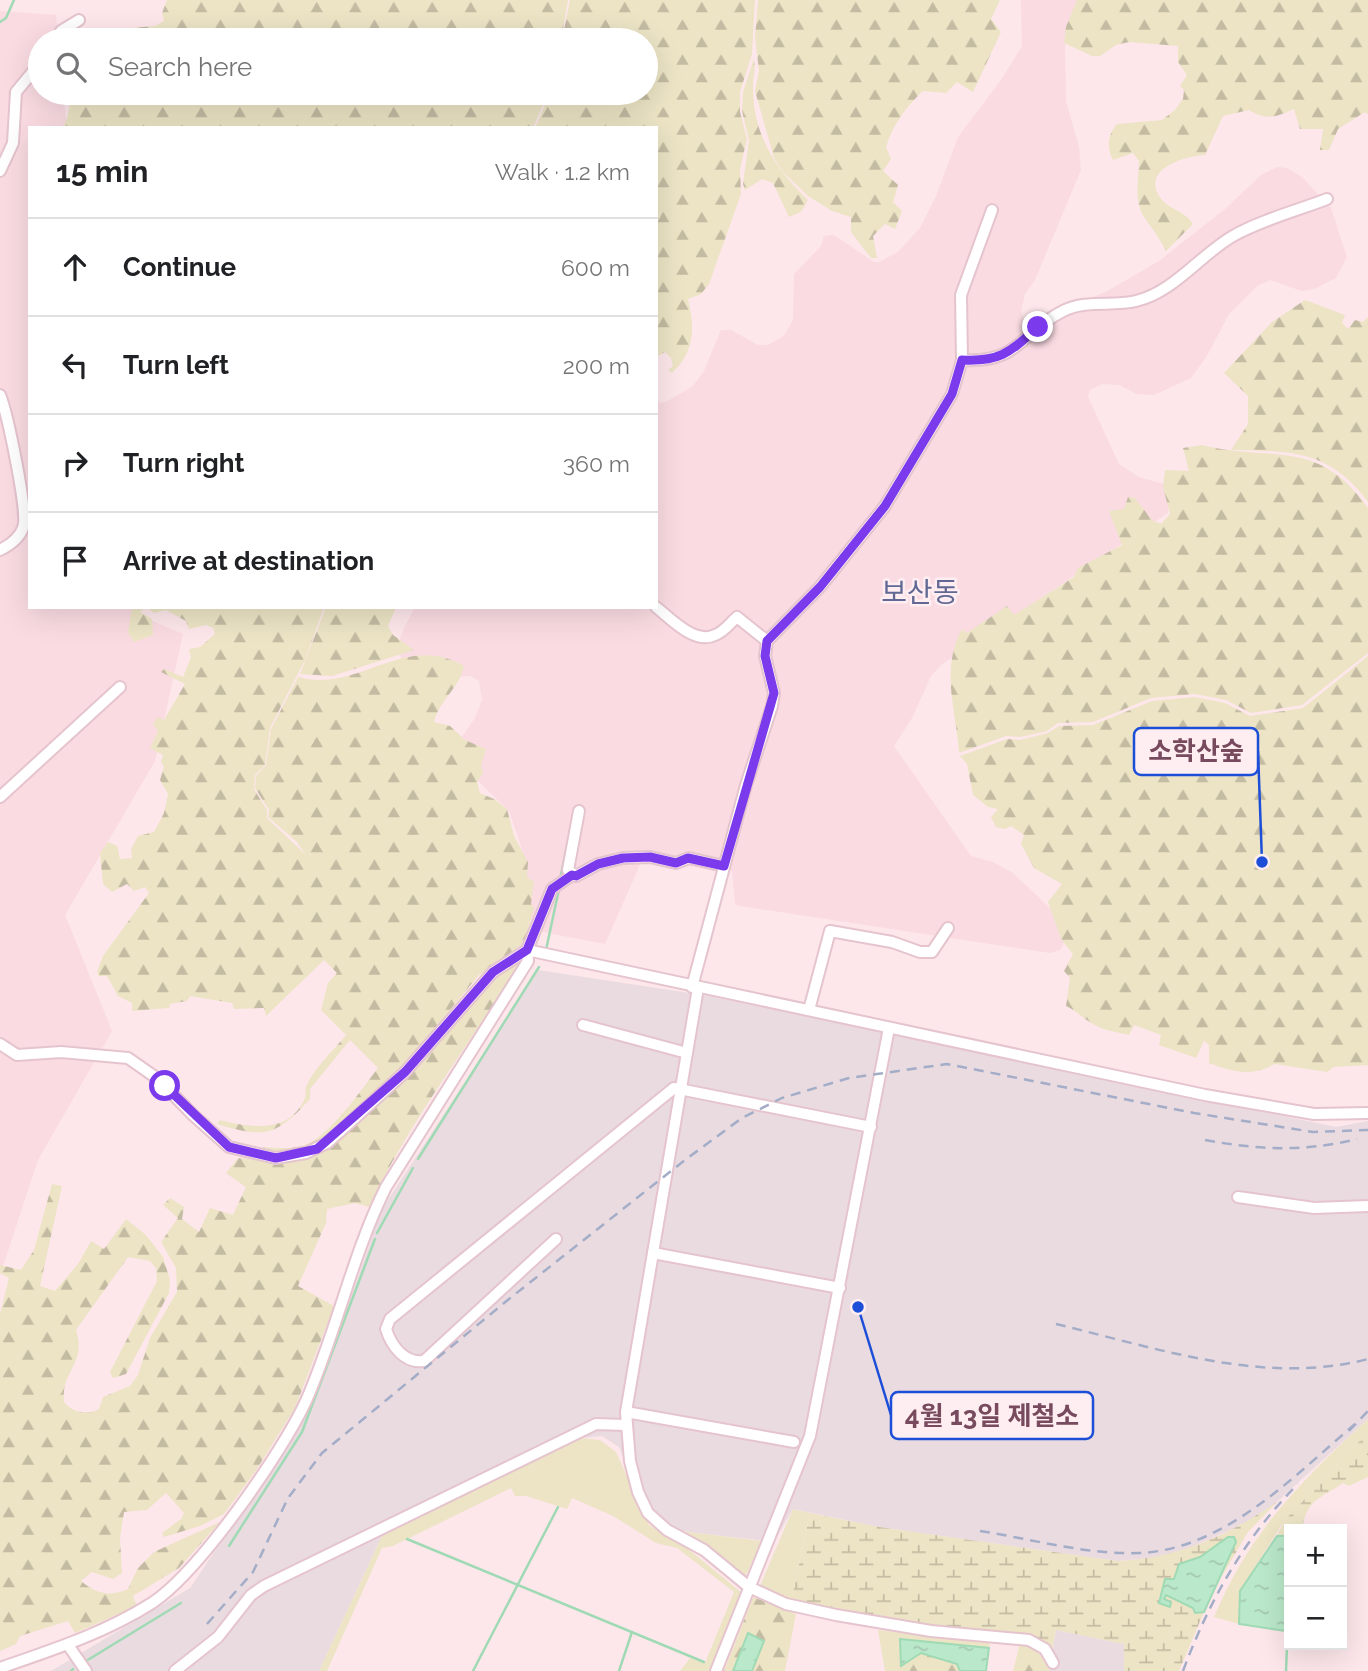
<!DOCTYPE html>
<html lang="en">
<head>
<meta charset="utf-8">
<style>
  body { margin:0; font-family:Raleway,"Noto Sans KR",sans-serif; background:#f6f6f6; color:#202124 }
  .controls { position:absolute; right:21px; bottom:21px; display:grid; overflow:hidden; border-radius:0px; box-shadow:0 7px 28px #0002 }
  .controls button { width:63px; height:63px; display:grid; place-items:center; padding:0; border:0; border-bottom:2px solid #e0e0e0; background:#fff; color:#202124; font:35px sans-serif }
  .stop { position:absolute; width:21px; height:21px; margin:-16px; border:5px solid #7c3aed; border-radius:50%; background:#fff }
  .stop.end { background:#7c3aed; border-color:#fff; box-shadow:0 2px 7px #0008 }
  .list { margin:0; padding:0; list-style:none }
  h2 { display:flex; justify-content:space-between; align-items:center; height:91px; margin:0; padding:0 28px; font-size:30px }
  h2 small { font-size:23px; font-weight:400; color:#757577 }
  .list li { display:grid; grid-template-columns:46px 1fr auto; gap:21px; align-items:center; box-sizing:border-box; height:98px; padding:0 28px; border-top:2px solid #e0e0e0 }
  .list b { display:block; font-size:26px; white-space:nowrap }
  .list em { font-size:23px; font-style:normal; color:#757577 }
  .icon { flex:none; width:38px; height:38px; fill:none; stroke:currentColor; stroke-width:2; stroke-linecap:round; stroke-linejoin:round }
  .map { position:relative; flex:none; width:1368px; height:1671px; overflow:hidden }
  .search { position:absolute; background:#fff; box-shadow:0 7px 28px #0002; left:28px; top:28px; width:630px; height:77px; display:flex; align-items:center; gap:18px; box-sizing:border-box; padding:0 24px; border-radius:38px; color:#757577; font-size:26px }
  .panel { position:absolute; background:#fff; box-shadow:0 7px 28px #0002; left:28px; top:126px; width:630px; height:483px; border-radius:0px }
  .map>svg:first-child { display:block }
</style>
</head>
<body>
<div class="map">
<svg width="1368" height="1671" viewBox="0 0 1368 1671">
  <defs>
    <pattern id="forest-firs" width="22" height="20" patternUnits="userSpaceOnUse" patternTransform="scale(1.75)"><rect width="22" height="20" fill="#ece4c5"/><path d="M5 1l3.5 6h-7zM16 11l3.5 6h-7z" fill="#c4bba3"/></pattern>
    <pattern id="wetland-marsh" width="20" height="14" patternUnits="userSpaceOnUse" patternTransform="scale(1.75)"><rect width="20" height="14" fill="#ece4c5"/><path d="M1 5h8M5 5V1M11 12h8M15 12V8" fill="none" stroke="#c4bba3"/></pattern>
    <pattern id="water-ripples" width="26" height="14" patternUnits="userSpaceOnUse" patternTransform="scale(1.75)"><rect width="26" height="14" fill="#bae8ca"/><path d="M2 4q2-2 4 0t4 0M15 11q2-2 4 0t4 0" fill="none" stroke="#a4c8b0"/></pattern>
  </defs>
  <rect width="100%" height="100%" fill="#fde7eb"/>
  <g fill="#fadbe2">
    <path d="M1021,0H1080L1065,46L1066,101L1079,147L1081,170L1035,280L1025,294L1021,311L1025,324L1029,326L1109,290L1159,261L1225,209L1261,175L1277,167L1287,168L1302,177L1331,208L1347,257L1336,278L1314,289L1302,291L1270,280L1257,286L1229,314L1207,356L1191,378L1154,395L1137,394L1119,385L1102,384L1090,390L1088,397L1119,464L1139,477L1164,484L1170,493L1168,513L941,665L931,676L912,718L894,746L971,856L993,862L1013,873L1050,908L1061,929L1064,943L1060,950L1050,953L740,906L735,904L732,871L642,860L605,944L543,932L531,920L523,852L509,811L478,781L457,744L475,718L482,700L479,681L471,676L441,678L402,661L397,646L405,626L415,607H656V403L666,402L693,386L704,371L721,330H731L758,345H768L784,336L793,320L794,274L821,246L824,236L834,235L874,262H879L898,252L920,228L936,196L958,137L1001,80L1022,46Z"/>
    <path d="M0,11L56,15L58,40H40V93H63L67,128H30V607H138L141,616L183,634L155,761L65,915L112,1031L38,1160L0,1275Z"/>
  </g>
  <g fill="#e9dbe0">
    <path d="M538,970L709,996L1336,1127L1368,1121V1419L1278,1501L1246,1523L1171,1556L1117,1561L879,1527L793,1509L774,1542L664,1529L646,1514L619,1447L602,1436L581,1438L382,1536L319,1671H51L190,1588L313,1405L382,1209Z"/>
    <path d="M1056,1630L1124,1644V1671H1049Z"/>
  </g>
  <g fill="#ece4c5">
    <path d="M1368,1419V1432L1284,1521L1240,1591L1239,1624L1214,1617C1249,1533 1302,1480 1368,1419Z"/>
    <path d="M581,1438L600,1440L616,1452L649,1525L687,1548L742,1593L710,1671H680L690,1658L705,1663L734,1592L677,1548L656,1543L613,1516L572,1498L567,1509L526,1496H515L511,1488L393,1546L382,1548L327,1671H319L382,1536Z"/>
    <path d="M793,1509L810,1513L791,1602L759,1588Z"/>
    <path d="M664,1529L762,1541L744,1579Z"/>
    <path d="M878,1630L990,1643L989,1648L900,1639L901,1666L894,1671H885Z"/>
  </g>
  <g fill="url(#forest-firs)">
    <path d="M167,0H568L561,40H158L155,32L133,34L130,28L155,26L164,21L162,13Z"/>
    <path d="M570,0H755L752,54L740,92V112L747,139L740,169L741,194L709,284L701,294L688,299C695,328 695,351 672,373L668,370L673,366L671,358L665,352L656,357V128H535L550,93H646V40H562Z"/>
    <path d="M758,0H1000L991,19L1001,32L973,92L957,82L946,93L923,91C906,107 893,124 886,147L891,159L883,171L898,185L893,202L902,211L895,229L885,224L873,236L877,258H871L851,232V217L832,211L808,196L783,172L774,158L755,91L759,71L755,37Z"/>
    <path d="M1077,0H1368V114L1365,112L1338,129L1329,150H1320L1323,129H1300L1294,109C1276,117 1266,121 1249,110L1223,116L1205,155C1184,156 1138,170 1162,200C1171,210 1186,212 1193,224L1166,251C1160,238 1152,229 1144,217C1133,199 1139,180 1139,161L1133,153L1113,160C1106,147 1108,134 1117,124L1162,120L1175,110L1183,99L1184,90L1180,86L1187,75L1178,62V46L1129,42L1116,45L1100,56H1092L1064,43L1066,27Z"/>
    <path d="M754,59C756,71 752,80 753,91C754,137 777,170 808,200L801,212L789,217L773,183L762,179L745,190L743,184L749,140L742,111L743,92Z"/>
    <path d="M91,93H548L533,128H62C75,109 60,100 91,93Z"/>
    <path d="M1305,300L1345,315L1342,323L1348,329L1355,320L1363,322L1368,317V502C1329,449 1290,451 1231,450L1248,424V396L1224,373L1272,322Z"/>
    <path d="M1202,445C1272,463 1317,436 1368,508V653L1302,705L1251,713L1226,700L1195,694L1151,698L1093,722L1058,723L1047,731L1020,737L1006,736L959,753C956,709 940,670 962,629L967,633L1007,606L1014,615L1074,577L1078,568L1122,545L1109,511L1124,509L1128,497L1135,498L1152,520L1161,524L1170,514L1163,487L1165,470L1189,471L1183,448Z"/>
    <path d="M132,607H146L140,612L152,619L153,635L134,642L128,632Z"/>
    <path d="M147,607H324L305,660L270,728L265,765L255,775L254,789L267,810V818L305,854L297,842L268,817L269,810L255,788L256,776L266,765L271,729L298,677C358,694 405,631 464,666C460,687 439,701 434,722L450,726L465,740L486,749L481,765L483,773L477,782L480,793L494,799L507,809L514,836L528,862L527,877L534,882L531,904L534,908L524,943L478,976L408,1061L352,1114L310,1148L284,1152L266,1151L263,1147C276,1148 290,1149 302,1146C329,1138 361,1090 378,1068L350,1040L310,1089V1099C276,1136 266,1139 217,1124L220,1120C250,1128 290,1134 305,1098C306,1094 305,1090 306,1087C313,1069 334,1050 346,1035L321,1010L328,983L337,973L324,960L266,1016L264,1008L234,1009L232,1003L190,996L187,1001L170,1004L169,1008L132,1011V1003L118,996L107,976H99L97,972L103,956L149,893L145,887L134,891L127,884L112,892L103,884L100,853L108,842L117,846L120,859L132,858L131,849L138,836L154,832L164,813L168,794L160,780L164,767L161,762L163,755L150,748L158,731L153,724L158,717L164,720L185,684L161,672L164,669L183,677L191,657L189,649L200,647L215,634L213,628L206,625L189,629L186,621L166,610L154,613Z"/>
    <path d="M326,607H396L388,626L393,635L414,650L332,676L300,674Z"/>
    <path d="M1368,656V1065L1334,1067L1327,1072L1274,1064C1254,1077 1231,1072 1209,1063V1045L1204,1041L1196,1058L1159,1045L1161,1035L1134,1025L1129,1035C1118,1032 1105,1031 1095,1025C1086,1021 1077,1011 1066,1006L1070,978L1064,971L1073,954L1061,939L1048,902L1062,884L1034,868L1021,844L1024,835L1011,826L1005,829L996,827L991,817L998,809L988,807L973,795L967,764L960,756L1007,739L1020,740L1048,733L1059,726L1093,725L1152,701L1195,697L1225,703L1250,716L1303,708Z"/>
    <path d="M521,958L523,959C472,1041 410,1120 369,1207L355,1203L327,1209L326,1223L298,1286L334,1306L295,1408L255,1472L224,1514L200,1526L164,1537L162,1533L181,1519L184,1513L166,1493L147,1510L124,1512L120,1538L122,1573L113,1579L92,1572L81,1581C97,1594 109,1597 128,1589L138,1568L154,1552L220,1522L179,1568L133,1596L137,1606L75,1633L68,1621L20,1636L16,1644L0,1651V1314L9,1278L0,1273V1265L21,1270L34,1250L52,1184L62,1186L40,1286L55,1291L78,1264L91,1241L104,1249L126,1219L146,1235L163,1257L170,1280L169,1293L126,1374L113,1378L110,1372L157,1281L156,1268L150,1261L128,1257L76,1330C87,1365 61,1369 64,1402C72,1412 87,1416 99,1409L103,1397L130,1386L138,1375L150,1338L177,1292L176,1268L161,1242L178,1218L163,1205L170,1198L184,1207L182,1219L199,1232L210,1208L233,1215L246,1187L226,1173L238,1158L287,1163L333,1145L411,1073L501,972Z"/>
    <path d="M753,1597L796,1614L785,1671H752L764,1641L749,1633L733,1671H724Z"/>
    <path d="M1020,1643L1031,1647L1050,1663L1049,1671H1013Z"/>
    <path d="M921,1653L957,1664L960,1671H894Z"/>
  </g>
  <g fill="url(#wetland-marsh)">
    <path d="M1368,1432V1477L1349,1486L1343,1483C1320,1499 1307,1499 1302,1529H1289V1536H1277L1284,1521Z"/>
    <path d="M1278,1501L1248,1532L1221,1578L1236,1542L1234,1537H1228L1200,1557L1179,1564L1174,1579L1165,1580L1164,1599L1166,1594L1193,1608L1195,1613L1204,1612L1179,1671H1124V1644L1056,1630L1052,1651L1041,1641L929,1628L791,1602L810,1513L879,1527L1117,1561C1176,1559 1230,1535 1278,1501Z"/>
  </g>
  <g fill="url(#water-ripples)" stroke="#a0dab5" stroke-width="2">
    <path d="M1277,1536H1289L1286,1631L1239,1624L1240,1591Z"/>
    <path d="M1228,1537H1234L1236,1542L1204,1612L1195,1613L1193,1608L1166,1595L1164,1599L1171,1602L1170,1607L1159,1603L1165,1579H1174L1179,1564L1200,1557Z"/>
    <path d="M748,1633L764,1641L752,1671H733Z"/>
    <path d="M900,1639L989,1648L986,1671H960L957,1664L921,1653L901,1666Z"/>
  </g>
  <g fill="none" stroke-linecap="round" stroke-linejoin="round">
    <g stroke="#a0dab5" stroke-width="2.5">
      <path d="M0,22L6,18L14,0"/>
      <path d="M560,879L571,827"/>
      <path d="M546,950L559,889"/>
      <path d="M418,1159L539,967"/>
      <path d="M377,1233L413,1168"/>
      <path d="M407,1539L704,1662"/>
      <path d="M229,1546L302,1432L375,1239"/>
      <path d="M86,1661L181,1603"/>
      <path d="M71,1671L73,1669"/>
      <path d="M473,1671L558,1507"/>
      <path d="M619,1671L632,1632"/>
      <path d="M1286,1671L1289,1596"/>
    </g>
    <g stroke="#e5c4ce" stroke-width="14">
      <g id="minor">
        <path d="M58,40L61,31L79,20"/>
        <path d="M0,171L13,143L16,92L40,63"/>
        <path d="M962,360C1021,363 1018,334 1063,311C1087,299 1112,307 1136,301C1174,292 1200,255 1233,236C1261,220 1296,211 1327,199"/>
        <path d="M0,395C7,412 29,514 23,528C19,539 10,545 0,550"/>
        <path d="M656,607C671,619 695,645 715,635C724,632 730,623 737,617L767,641"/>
        <path d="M0,797L120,687"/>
        <path d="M579,811L568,870L576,876L598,864L623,858L650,857L676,863L689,858L724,866"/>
        <path d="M527,950L1205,1095L1314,1114L1368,1113"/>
        <path d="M692,987L746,785L772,706L774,693L765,656L767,641L820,587L885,506L952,394L962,360L961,295L992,210"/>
        <path d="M698,988L626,1412L630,1461L638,1492L648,1513L667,1530L704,1550L749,1587L786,1604L836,1615L931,1631L1029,1640L1045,1649L1053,1663"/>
        <path d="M809,1010L830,931L892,942L920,952H932L948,928"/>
        <path d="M583,1025L687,1053"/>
        <path d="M0,1044L17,1055L61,1052L128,1058L158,1079L193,1115L229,1147L276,1158L306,1153L327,1143L345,1127L405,1072L493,972L527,950L552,889L572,875"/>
        <path d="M1238,1197L1314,1208L1368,1206"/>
        <path d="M556,1239L424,1361C404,1364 391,1345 386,1329L390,1319L674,1088L871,1127"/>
        <path d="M653,1253L840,1288"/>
        <path d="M626,1412L794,1442"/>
        <path d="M68,1645L86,1671"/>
        <path d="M0,1668C52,1650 105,1633 152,1603C199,1572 282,1453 306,1401C337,1331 352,1255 386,1187L528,961L527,950"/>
        <path d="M175,1671L218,1637L251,1595L264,1586L596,1424L625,1425"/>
        <path d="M716,1671L810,1436L889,1028"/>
      </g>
    </g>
    <use href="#minor" stroke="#fff" stroke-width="10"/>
    <g stroke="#a4adc8" stroke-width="2.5" stroke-dasharray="10 7" stroke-linecap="butt">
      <path d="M1205,1140C1259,1150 1304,1152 1357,1139"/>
      <path d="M1056,1324C1157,1348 1264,1386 1368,1359"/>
      <path d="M1349,1431L1368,1411"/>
      <path d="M980,1531C1032,1539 1087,1555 1139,1553C1224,1550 1294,1476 1355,1424"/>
      <path d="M207,1624L253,1572L288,1498L322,1453L509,1299L685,1160L742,1118L782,1098L849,1078L947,1064L1194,1113L1313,1132L1368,1130"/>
      <path d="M1183,1671C1209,1601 1245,1537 1298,1484"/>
    </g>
  </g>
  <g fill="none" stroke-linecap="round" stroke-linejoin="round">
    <path stroke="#7c3aed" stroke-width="9" d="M165,1086L229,1147L276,1158L317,1149L405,1072L493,972L527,950L552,889L572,875L576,876L598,864L623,858L650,857L676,863L688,858L724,866L774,693L765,656L767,641L820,587L885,506L952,394L962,360C1001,362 1010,352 1038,327"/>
  </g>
  <g text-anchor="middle" stroke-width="5" stroke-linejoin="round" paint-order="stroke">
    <g font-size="28" fill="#626894" stroke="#ffeef1">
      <text x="920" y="602">보산동</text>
    </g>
  </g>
  <path fill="none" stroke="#1d4ed8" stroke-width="2.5" d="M1262 862L1258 751M858 1307L891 1415"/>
  <g fill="#1d4ed8" stroke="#ffeef1" stroke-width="2.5">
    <circle cx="1262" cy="862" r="7"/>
    <circle cx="858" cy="1307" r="7"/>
  </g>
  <g fill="#ffeef1" stroke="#1d4ed8" stroke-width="2.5">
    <rect x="1134" y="728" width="124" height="47" rx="7"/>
    <rect x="891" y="1392" width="202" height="47" rx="7"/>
  </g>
  <g font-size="26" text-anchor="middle" font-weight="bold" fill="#784a5e">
    <text x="1196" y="760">소학산숲</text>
    <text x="992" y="1425">4월 13일 제철소</text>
  </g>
</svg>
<div class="controls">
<button>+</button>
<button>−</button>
</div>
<div class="stop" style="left:165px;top:1086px"></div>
<div class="stop end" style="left:1038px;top:327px"></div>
<div class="search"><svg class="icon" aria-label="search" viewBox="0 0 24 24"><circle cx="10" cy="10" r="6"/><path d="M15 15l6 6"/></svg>Search here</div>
<section class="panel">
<h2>15 min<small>Walk · 1.2 km</small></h2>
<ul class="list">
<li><svg class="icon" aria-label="ahead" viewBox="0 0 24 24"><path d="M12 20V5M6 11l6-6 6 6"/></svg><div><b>Continue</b></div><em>600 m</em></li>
<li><svg class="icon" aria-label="left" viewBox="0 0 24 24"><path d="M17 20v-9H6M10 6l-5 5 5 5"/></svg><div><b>Turn left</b></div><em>200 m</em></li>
<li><svg class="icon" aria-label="right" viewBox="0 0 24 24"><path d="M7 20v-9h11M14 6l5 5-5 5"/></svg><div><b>Turn right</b></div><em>360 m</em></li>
<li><svg class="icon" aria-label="arrive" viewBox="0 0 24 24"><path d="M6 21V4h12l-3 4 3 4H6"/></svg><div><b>Arrive at destination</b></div></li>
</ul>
</section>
</div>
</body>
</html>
